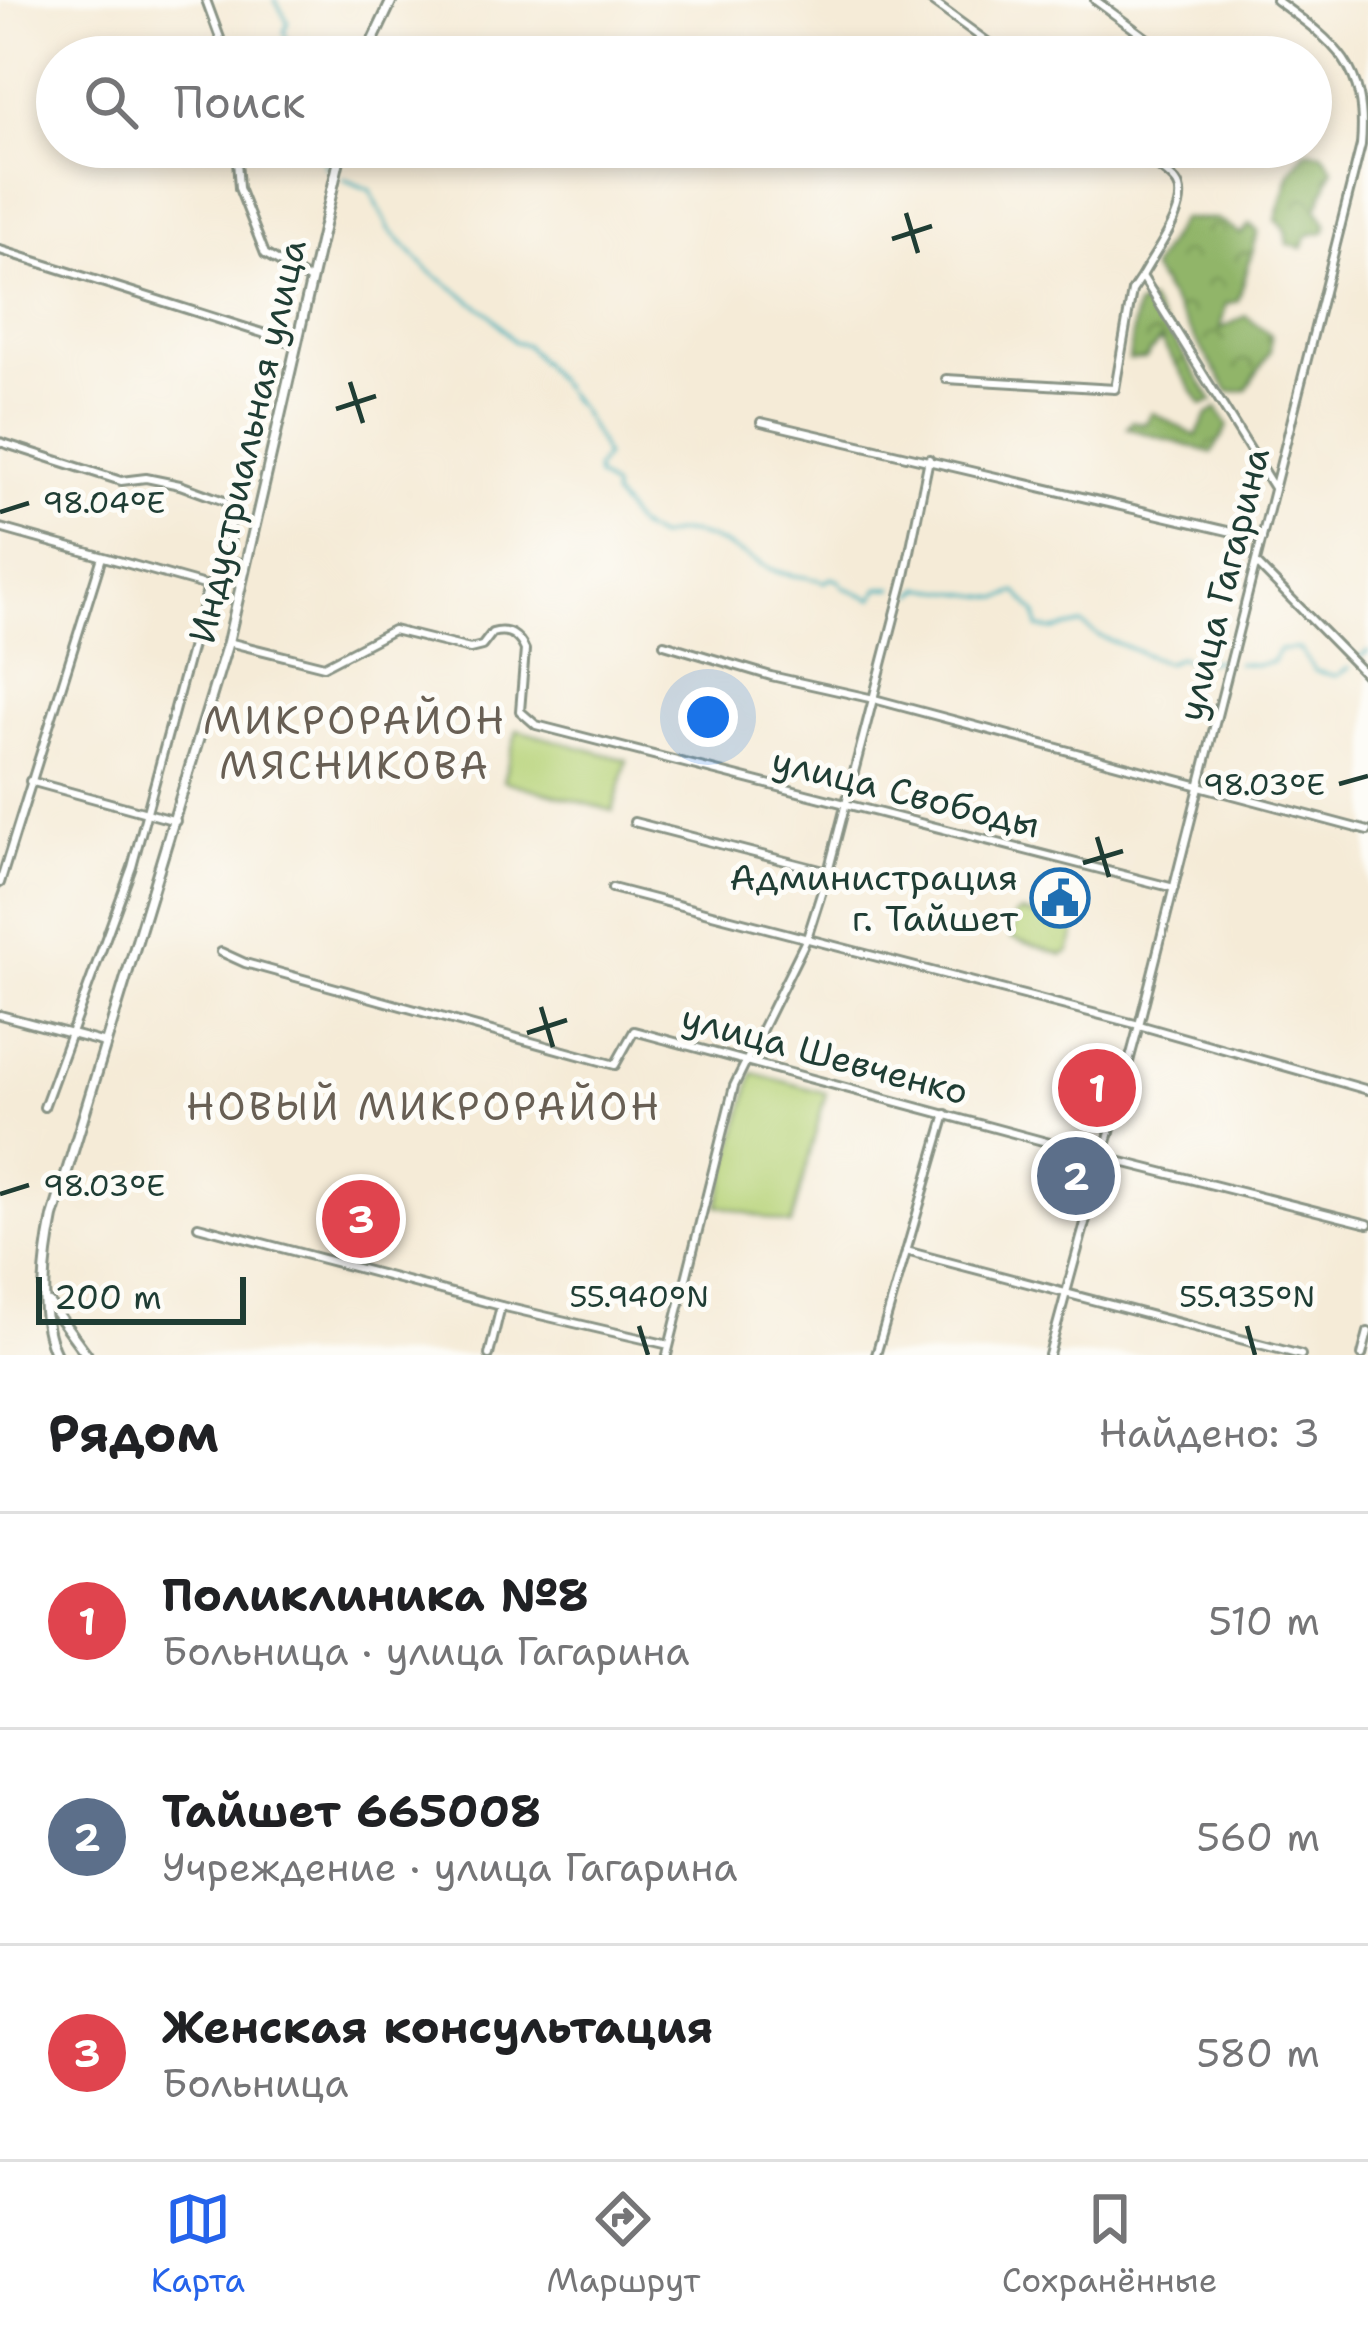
<!DOCTYPE html>
<html lang="ru">
<head>
<meta charset="utf-8">
<style>
  body { margin:0; font-family:"Shantell Sans",sans-serif; background:#f6f6f6; color:#202124 }
  .scale { position:absolute; left:36px; bottom:30px; width:210px; box-sizing:border-box; padding-left:12px; border:6px solid #1f3d34; border-top:0; font-size:33px; line-height:42px; white-space:nowrap; color:#1f3d34; -webkit-text-stroke:9px #fdfcf7; paint-order:stroke }
  .you { position:absolute; left:708px; top:717px; width:42px; height:42px; margin:-30px; border:9px solid #fff; border-radius:50%; background:#1a73e8; box-shadow:0 0 0 18px #1a73e833 }
  .badge { display:grid; place-items:center; width:78px; height:78px; border-radius:50%; background:#2563eb; color:#fff; font-size:39px; font-weight:700 }
  .pin { position:absolute; translate:-50% -50%; border:6px solid #fff; box-shadow:0 3px 12px #0006 }
  .list { margin:0; padding:0; list-style:none }
  h2 { display:flex; justify-content:space-between; align-items:center; height:156px; margin:0; padding:0 48px; font-size:51px }
  h2 small { font-size:39px; font-weight:400; color:#757577 }
  .list li { display:grid; grid-template-columns:78px 1fr auto; gap:36px; align-items:center; box-sizing:border-box; height:216px; padding:0 48px; border-top:3px solid #e0e0e0 }
  .list b { display:block; font-size:45px; white-space:nowrap }
  .list p { margin:0; font-size:39px; white-space:nowrap; color:#757577 }
  .list em { font-size:39px; font-style:normal; color:#757577 }
  .icon { flex:none; width:66px; height:66px; fill:none; stroke:currentColor; stroke-width:2; stroke-linecap:round; stroke-linejoin:round }
  .map { position:relative; flex:none; width:1368px; height:1355px; overflow:hidden }
  .search { position:absolute; background:#fff; box-shadow:0 6px 18px #0003; left:36px; right:36px; top:36px; height:132px; display:flex; align-items:center; gap:30px; box-sizing:border-box; padding:0 42px; border-radius:66px; color:#757577; font-size:45px }
  .sheet { height:804px; background:#fff }
  nav { display:flex; justify-content:space-around; align-items:center; box-sizing:border-box; height:168px; border-top:3px solid #e0e0e0; background:#fff; font-size:33px; color:#757577 }
  nav a { display:grid; justify-items:center; gap:6px }
  nav .on { color:#2563eb }
  .map>svg:first-child { display:block }
</style>
</head>
<body>
<div class="map">
<svg width="1368" height="1355" viewBox="0 0 1368 1355">
  <defs>
    <pattern id="forest-crowns" width="20" height="18" patternUnits="userSpaceOnUse" patternTransform="scale(3)"><rect width="20" height="18" fill="#91b569"/><path d="M2 6a3 3 0 1 1 6 0M12 15a3 3 0 1 1 6 0" fill="none" stroke="#769457"/></pattern>
  </defs>
  <rect width="100%" height="100%" fill="#fdfcf7"/>
  <filter id="ink" filterUnits="userSpaceOnUse"><feTurbulence type="fractalNoise" baseFrequency=".00833" numOctaves="2"/><feDisplacementMap in="SourceGraphic" scale="24" xChannelSelector="R" yChannelSelector="G"/><feConvolveMatrix kernelMatrix="1 2 1 2 8 2 1 2 1" color-interpolation-filters="sRGB"/></filter>
  <filter id="wash" filterUnits="userSpaceOnUse"><feTurbulence type="fractalNoise" baseFrequency=".004" numOctaves="4" result="noise"/><feDisplacementMap in="SourceGraphic" scale="48" xChannelSelector="R" yChannelSelector="G"/><feGaussianBlur stdDeviation="2.7" result="paint"/><feColorMatrix in="noise" values="0 0 0 0 0 0 0 0 0 0 0 0 0 0 0 0 0 1.4 0 .05"/><feComposite in="paint" operator="in"/></filter>
  <g filter="url(#wash)">
    <rect width="100%" height="100%" fill="#f5ebd7"/>
    <g fill="url(#forest-crowns)" stroke="#58794e" stroke-width="3">
      <path d="M1306,151L1323,153L1333,169L1317,209L1327,225L1324,232L1308,235L1302,248L1287,244L1285,228L1276,220L1290,173Z"/>
      <path d="M1181,219H1216L1241,234L1250,224L1258,232L1238,301L1226,304L1220,329L1246,316L1271,335L1270,352L1246,390L1229,392L1151,269Z"/>
      <path d="M1149,301L1213,401L1202,405L1160,340L1145,359L1129,360L1136,307Z"/>
      <path d="M1217,408L1228,426L1212,453L1127,428L1132,421L1145,424L1152,412L1196,436L1207,415Z"/>
    </g>
    <g fill="#b7d379" stroke="#6b8856" stroke-width="3">
      <path d="M517,730L627,760L613,811L503,781Z"/>
      <path d="M1021,912L1072,926L1075,933L1069,952L1062,955L1011,938L1015,915Z"/>
      <path d="M753,1073L826,1093L791,1225L718,1205Z"/>
    </g>
    <g fill="none" stroke-linecap="round" stroke-linejoin="round">
      <g stroke="#40b0bb" stroke-width="3">
        <path d="M275,0L288,22L284,32L294,57"/>
        <path d="M318,147L327,168"/>
        <path d="M344,179L370,190L390,230L429,271L490,314L514,342L526,345C556,381 588,412 605,456L596,469L597,476L613,489V497C634,514 622,523 659,538C699,519 740,557 778,572C793,577 810,576 825,582L831,578L840,581L843,587L873,599L879,588H893"/>
        <path d="M914,595L922,588L1000,598L1017,592L1036,613L1038,628L1054,630L1082,624L1099,636L1166,663L1180,657L1192,664L1221,660"/>
        <path d="M1358,658L1368,651"/>
        <path d="M1238,663L1257,665L1272,662L1279,650L1299,649L1315,671L1336,676L1349,668"/>
      </g>
    </g>
  </g>
  <g filter="url(#ink)">
    <g fill="none" stroke-linecap="round" stroke-linejoin="round">
      <g stroke="#8a9486" stroke-width="12">
        <g id="minor">
          <path d="M206,0L227,57"/>
          <path d="M930,0L1008,57"/>
          <path d="M1095,0L1172,57"/>
          <path d="M236,147L239,188L265,254L310,280"/>
          <path d="M1129,147C1144,158 1164,168 1176,182C1193,204 1154,253 1142,276L1274,488"/>
          <path d="M0,250L297,344"/>
          <path d="M946,379L1115,389L1132,291L1142,276"/>
          <path d="M761,422L1262,539"/>
          <path d="M0,442L121,481L146,478L180,485L224,501L231,510L230,560"/>
          <path d="M0,528L208,586L230,560L245,565"/>
          <path d="M1257,564L1368,677"/>
          <path d="M228,642L324,666L393,630L470,649L482,646L492,633C508,628 519,636 525,650L520,711L536,725L1174,888"/>
          <path d="M664,644L771,676L874,699L1368,831"/>
          <path d="M30,781L176,821"/>
          <path d="M634,822L828,872"/>
          <path d="M0,883L102,557"/>
          <path d="M612,888L1139,1025L1368,1090"/>
          <path d="M221,952L245,963L615,1065L634,1031L1102,1157L1368,1224"/>
          <path d="M0,1015L105,1043"/>
          <path d="M44,1107L132,867L208,586"/>
          <path d="M198,1226L501,1306L669,1345"/>
          <path d="M906,1251L1301,1355"/>
          <path d="M489,1355L501,1306"/>
          <path d="M667,1355L734,1086L807,938L828,872L905,576L929,459"/>
          <path d="M876,1355L946,1114"/>
          <path d="M1049,1355L1139,1025L1361,145C1368,66 1335,43 1276,0"/>
          <path d="M1362,1355L1368,1332"/>
        </g>
      </g>
      <g stroke="#8a9486" stroke-width="14">
        <g id="tertiary">
          <path d="M365,57L392,0"/>
          <path d="M49,1303L87,1355"/>
          <path d="M56,1355C37,1317 45,1257 53,1217L228,642L342,147"/>
        </g>
      </g>
      <use href="#minor" stroke="#fff" stroke-width="6"/>
      <use href="#tertiary" stroke="#fff" stroke-width="8"/>
    </g>
  </g>
  <path fill="none" stroke="#1f3d34" stroke-width="4.5" d="M906,213L918,253M892,239L932,226M350,382L363,423M336,409L376,396M0,512L29,503M1339,784L1368,776M1097,837L1109,877M1083,863L1123,851M541,1007L553,1047M527,1033L567,1020M0,1194L29,1185M639,1326L648,1355M1247,1326L1255,1355"/>
  <defs>
    <g id="civic-ring" transform="scale(3)"><circle r="9.5" fill="#fdfcf7" stroke="#1f6fb2" stroke-width="1.5"/><path d="M-.6-6.5H3V-4.5H.6V-3L4-1V1h2V6H-6V1h2V-1L-.6-3ZM-1.2 2.5V6h2.4V2.5Z" fill="#1f6fb2"/></g>
  </defs>
  <g fill-rule="evenodd">
    <use href="#civic-ring" x="1060" y="898"/>
  </g>
  <g text-anchor="middle" stroke-width="10" stroke-linejoin="round" paint-order="stroke">
    <g font-size="36" fill="#1f3d34" stroke="#fdfcf7">
      <text transform="translate(247 441) rotate(-77)" y="13">Индустриальная улица</text>
      <text transform="translate(1223 584) rotate(-76)" y="13">улица Гагарина</text>
      <text transform="translate(906 792) rotate(14)" y="13">улица Свободы</text>
      <text transform="translate(825 1054) rotate(15)" y="13">улица Шевченко</text>
    </g>
    <g font-size="36" fill="#1f3d34" stroke="#fdfcf7" text-anchor="end">
      <text x="1018" y="890">Администрация<tspan x="1018" dy="41">г. Тайшет</tspan></text>
    </g>
    <g font-size="39" letter-spacing="3" fill="#685f54" stroke="#fdfcf7">
      <text x="355" y="734">МИКРОРАЙОН<tspan x="355" dy="45">МЯСНИКОВА</tspan></text>
      <text x="424" y="1120">НОВЫЙ МИКРОРАЙОН</text>
    </g>
  </g>
  <g font-size="30" text-anchor="middle" fill="#1f3d34" stroke="#fdfcf7" stroke-width="10" stroke-linejoin="round" paint-order="stroke">
    <text x="104" y="513">98.04°E</text>
    <text x="1264" y="795">98.03°E</text>
    <text x="104" y="1196">98.03°E</text>
    <text x="639" y="1307">55.940°N</text>
    <text x="1247" y="1307">55.935°N</text>
  </g>
</svg>
<div class="scale">200 m</div>
<div class="you"></div>
<div class="pin badge" style="left:1097px;top:1088px;background:#e0444e">1</div>
<div class="pin badge" style="left:1076px;top:1176px;background:#5c6f8a">2</div>
<div class="pin badge" style="left:361px;top:1219px;background:#e0444e">3</div>
<div class="search"><svg class="icon" aria-label="search" viewBox="0 0 24 24"><circle cx="10" cy="10" r="6"/><path d="M15 15l6 6"/></svg>Поиск</div>
</div>
<section class="sheet">
<h2>Рядом<small>Найдено: 3</small></h2>
<ul class="list">
<li><span class="badge" style="background:#e0444e">1</span><div><b>Поликлиника №8</b><p>Больница · улица Гагарина</p></div><em>510 m</em></li>
<li><span class="badge" style="background:#5c6f8a">2</span><div><b>Тайшет 665008</b><p>Учреждение · улица Гагарина</p></div><em>560 m</em></li>
<li><span class="badge" style="background:#e0444e">3</span><div><b>Женская консультация</b><p>Больница</p></div><em>580 m</em></li>
</ul>
</section>
<nav>
<a class="on"><svg class="icon" aria-label="map" viewBox="0 0 24 24"><path d="M3 6l6-2 6 2 6-2v14l-6 2-6-2-6 2zM9 4v14M15 6v14"/></svg>Карта</a>
<a><svg class="icon" aria-label="directions" viewBox="0 0 24 24"><path d="M12 3l9 9-9 9-9-9zM9 14v-3h6M13 9l2 2-2 2"/></svg>Маршрут</a>
<a><svg class="icon" aria-label="saved" viewBox="0 0 24 24"><path d="M7 4h10v16l-5-4-5 4z"/></svg>Сохранённые</a>
</nav>
</body>
</html>
